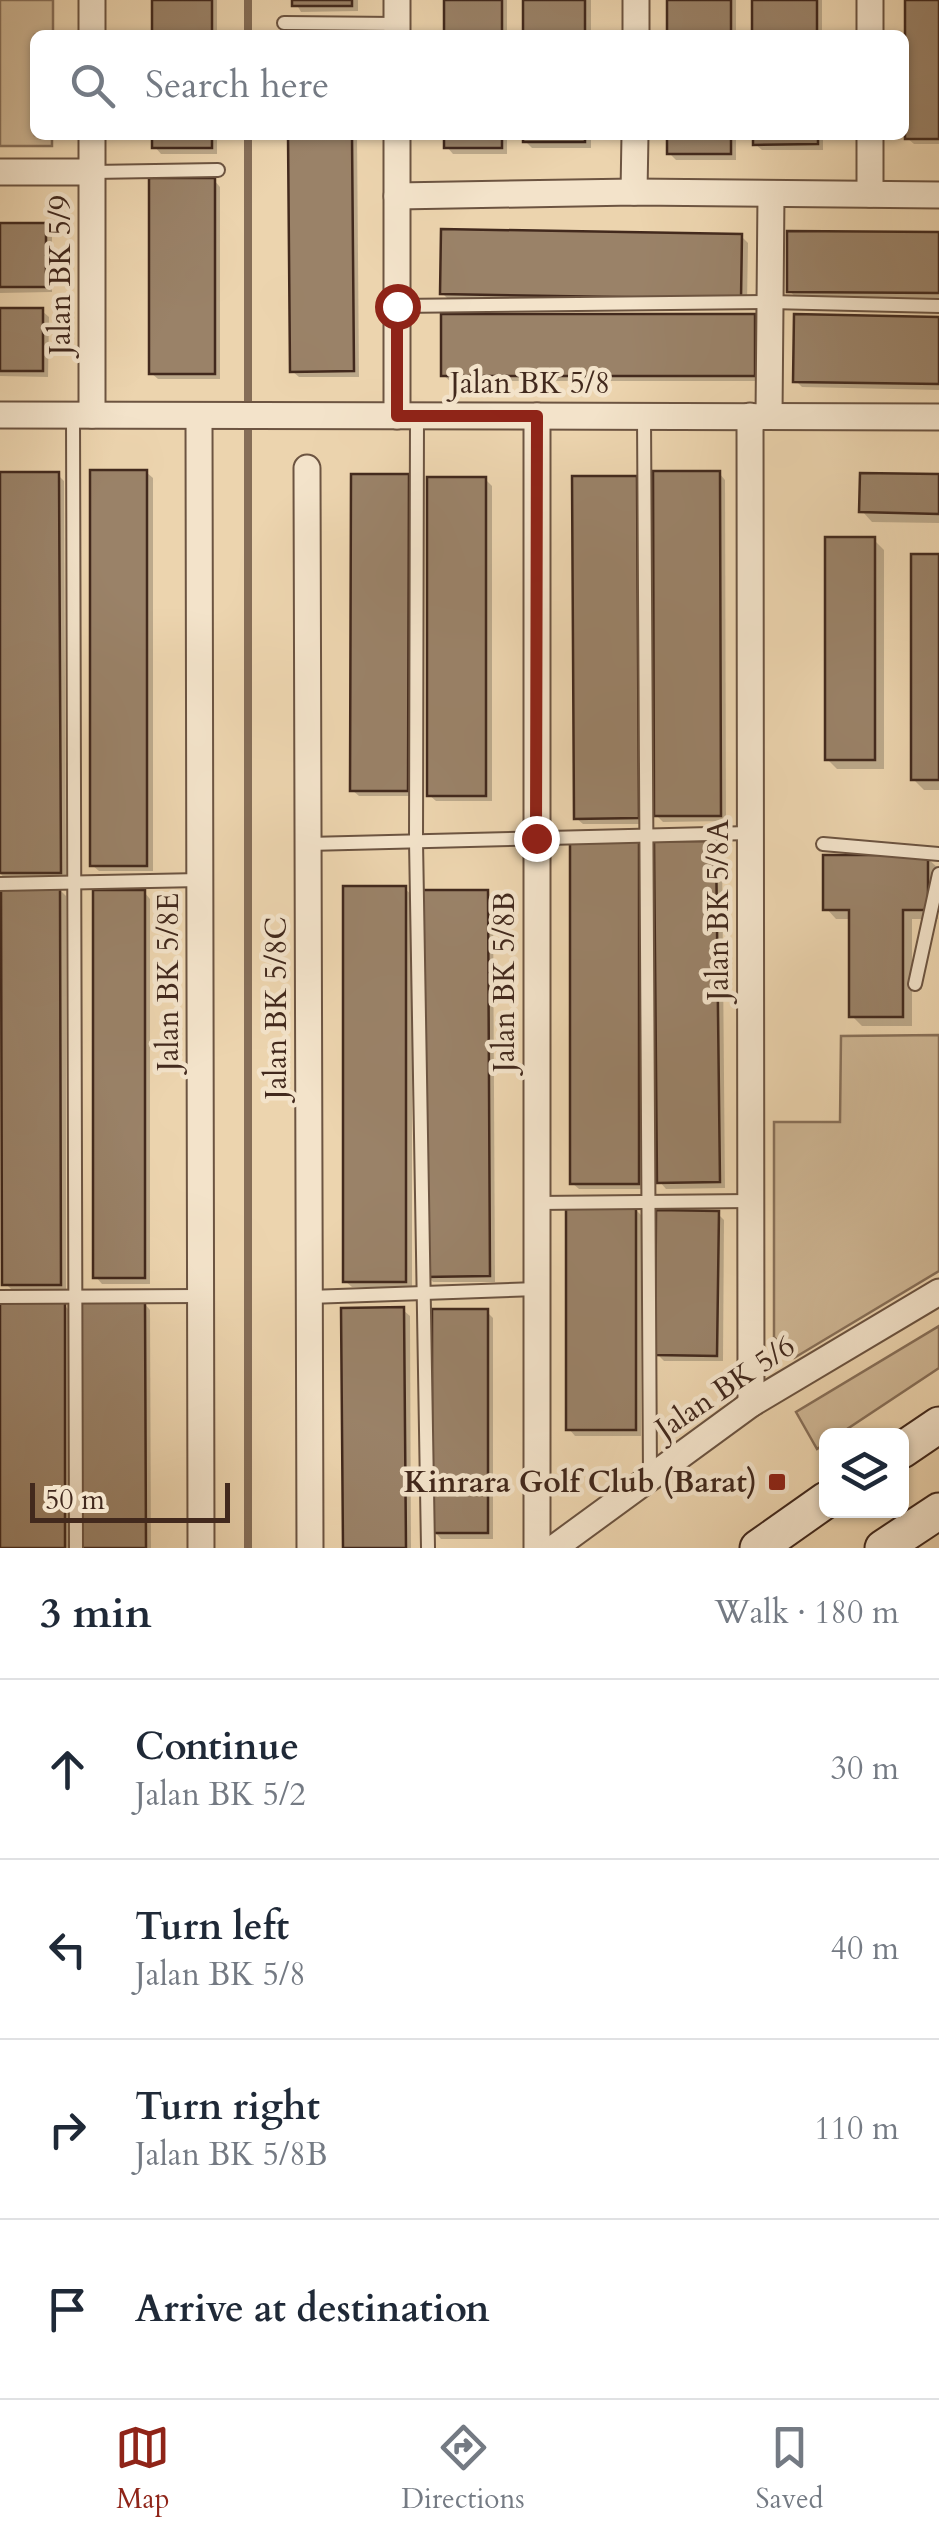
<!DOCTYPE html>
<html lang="en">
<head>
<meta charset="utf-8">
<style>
  body { margin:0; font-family:Cardo,serif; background:#f2f2f3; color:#1f2937 }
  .controls { position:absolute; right:30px; bottom:30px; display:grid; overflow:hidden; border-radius:15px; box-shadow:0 2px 8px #0004 }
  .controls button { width:90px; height:90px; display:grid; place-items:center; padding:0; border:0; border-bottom:2px solid #e0e1e3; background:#fff; color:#1f2937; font:50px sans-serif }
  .scale { position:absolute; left:30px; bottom:25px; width:200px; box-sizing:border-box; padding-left:10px; border:5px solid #42291d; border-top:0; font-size:28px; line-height:35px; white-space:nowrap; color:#42291d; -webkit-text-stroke:8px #f3e3ca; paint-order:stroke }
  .stop { position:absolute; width:30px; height:30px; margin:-22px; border:8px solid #8f2418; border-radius:50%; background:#fff }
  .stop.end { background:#8f2418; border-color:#fff; box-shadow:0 2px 10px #0008 }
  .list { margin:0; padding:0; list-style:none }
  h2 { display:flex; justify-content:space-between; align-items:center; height:130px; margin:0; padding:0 40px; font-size:42px }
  h2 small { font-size:32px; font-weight:400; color:#747a83 }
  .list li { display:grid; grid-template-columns:65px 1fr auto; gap:30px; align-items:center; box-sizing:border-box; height:180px; padding:0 40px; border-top:2px solid #e0e1e3 }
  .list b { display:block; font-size:38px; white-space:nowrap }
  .list p { margin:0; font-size:32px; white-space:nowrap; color:#747a83 }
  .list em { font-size:32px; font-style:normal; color:#747a83 }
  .icon { flex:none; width:55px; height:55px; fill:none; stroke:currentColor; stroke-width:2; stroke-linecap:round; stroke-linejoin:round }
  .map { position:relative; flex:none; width:939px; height:1548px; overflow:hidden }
  .search { position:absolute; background:#fff; box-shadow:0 2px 8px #0004; left:30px; right:30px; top:30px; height:110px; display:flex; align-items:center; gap:25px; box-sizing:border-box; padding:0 35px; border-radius:15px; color:#747a83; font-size:38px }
  .sheet { height:850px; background:#fff }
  nav { display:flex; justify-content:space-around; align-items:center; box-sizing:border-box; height:140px; border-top:2px solid #e0e1e3; background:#fff; font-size:28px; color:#747a83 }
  nav a { display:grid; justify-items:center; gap:5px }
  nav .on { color:#8f2418 }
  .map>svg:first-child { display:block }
</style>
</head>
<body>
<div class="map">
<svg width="939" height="1548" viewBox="0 0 939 1548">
  <rect width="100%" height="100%" fill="#ecd4ae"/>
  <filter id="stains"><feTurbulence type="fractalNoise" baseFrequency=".002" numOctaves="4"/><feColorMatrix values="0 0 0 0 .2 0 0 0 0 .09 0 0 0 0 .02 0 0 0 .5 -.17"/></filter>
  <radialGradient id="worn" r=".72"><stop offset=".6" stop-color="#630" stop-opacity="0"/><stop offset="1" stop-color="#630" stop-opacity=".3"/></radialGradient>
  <g fill="#cfb795" stroke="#887059" stroke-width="2.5">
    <path d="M0,0H53V35H35V135H52V146H0Z"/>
    <path d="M939,1035V1271L794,1358L774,1337V1122H840L841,1036Z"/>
    <path d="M939,1326V1368L838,1435L826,1436V1443L817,1449L796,1412Z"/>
  </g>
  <g fill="#0003">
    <rect x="155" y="0" width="62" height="35"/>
    <path d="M294,0H358V11L301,12Z"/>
    <rect x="447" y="0" width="60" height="35"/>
    <rect x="525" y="0" width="66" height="35"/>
    <rect x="669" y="0" width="67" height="35"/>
    <rect x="755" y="0" width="67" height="35"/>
    <path d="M907,0H939V144H914L907,138Z"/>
    <path d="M155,135H217V154H161L155,147Z"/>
    <path d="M291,135H357L359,377H299L292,371Z"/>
    <path d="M447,135H507V154H453L447,147Z"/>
    <path d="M525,135H591V148H532L525,141Z"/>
    <path d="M669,135H736V160H676L669,153Z"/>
    <path d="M755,135H823V150H762L755,144Z"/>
    <path d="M214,180L220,187V379H158L151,373Z"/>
    <path d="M0,225H45L52,232V292L0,293Z"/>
    <path d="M939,234V298L796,297L789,291Z"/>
    <path d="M741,236L748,243L747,304L449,300L442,293Z"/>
    <path d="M0,310L42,311L49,317L48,377L0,376Z"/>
    <path d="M754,317L761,323V381H450L443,375Z"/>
    <path d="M939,320V390L802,387L795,380Z"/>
    <path d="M146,472L153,478V871H99L92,865Z"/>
    <path d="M719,473L725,480L726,821L663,822L656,815Z"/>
    <path d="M0,475H58L64,481L66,878L5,879L0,873Z"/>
    <path d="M408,477L414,483L413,796H359L352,790Z"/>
    <path d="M939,477V523L872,522L862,511Z"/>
    <path d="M636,478L643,485L645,824H583L576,818Z"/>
    <path d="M485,479L492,486V801H436L429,795Z"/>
    <path d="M874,540L884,550V769H837L827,759Z"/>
    <path d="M939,556V790H924L913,779Z"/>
    <path d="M638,840L644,846V1189H579L572,1183Z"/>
    <path d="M715,843L722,850L725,1188L666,1189L660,1182Z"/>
    <path d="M927,858L938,868V919H912V1026H862L852,1016V919H836L826,908Z"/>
    <path d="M59,889L66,896V1290H12L5,1283Z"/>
    <path d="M405,889L412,895V1287H352L345,1281Z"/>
    <path d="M144,892L150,899V1284H102L96,1277Z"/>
    <path d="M487,892L493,899L495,1282H433L427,1276Z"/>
    <path d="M635,1209L641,1215V1436H575L569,1429Z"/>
    <path d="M718,1214L724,1220L723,1361H664L657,1354Z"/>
    <path d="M144,1303L150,1310L151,1548H85Z"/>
    <path d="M64,1305L70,1311L71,1548H1Z"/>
    <path d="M403,1310L410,1316L411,1548H345Z"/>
    <path d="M487,1312L493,1318V1539H441L435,1532Z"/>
  </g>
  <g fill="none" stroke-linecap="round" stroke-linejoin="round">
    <g stroke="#856d57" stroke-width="8">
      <path d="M248,0V35"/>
      <path d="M248,135V1548"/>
    </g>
  </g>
  <g fill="#9a8268" stroke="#42291d" stroke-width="2.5">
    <rect x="152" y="0" width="60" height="35"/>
    <rect x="292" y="0" width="60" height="6"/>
    <rect x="444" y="0" width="58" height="35"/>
    <rect x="523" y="0" width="62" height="35"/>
    <rect x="667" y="0" width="64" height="35"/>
    <rect x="752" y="0" width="65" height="35"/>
    <rect x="905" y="0" width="34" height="139"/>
    <path d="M351,28V35H288V29Z"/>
    <rect x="152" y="135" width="60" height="13"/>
    <path d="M288,135H352L354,371L290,372Z"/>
    <rect x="444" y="135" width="58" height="13"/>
    <rect x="523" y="135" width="62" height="7"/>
    <rect x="667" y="135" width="64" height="19"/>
    <path d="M753,135H818V144L753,145Z"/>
    <rect x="149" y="178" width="66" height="196"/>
    <rect x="0" y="223" width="46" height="64"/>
    <path d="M441,229L742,234L741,299L440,294Z"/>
    <path d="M787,231L939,232V293L787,292Z"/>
    <rect x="0" y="308" width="43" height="63"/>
    <rect x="441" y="314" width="314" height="62"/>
    <path d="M794,314L939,317V384L793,382Z"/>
    <rect x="90" y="470" width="57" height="396"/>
    <path d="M653,471H720L721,816H654Z"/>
    <path d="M0,472H59L61,873H0Z"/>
    <path d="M860,473L939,474V514L859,512Z"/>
    <path d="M351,474H409L408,791H350Z"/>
    <path d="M572,476H637L639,818L574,819Z"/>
    <rect x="427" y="477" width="59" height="319"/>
    <rect x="825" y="537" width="50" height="223"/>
    <rect x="911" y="554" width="28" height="226"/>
    <rect x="570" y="837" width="69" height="347"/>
    <path d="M654,841H716L720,1182L657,1183Z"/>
    <path d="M823,855H928V910H903V1017H849V910H823Z"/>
    <rect x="343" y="886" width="63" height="396"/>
    <path d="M1,887H60L61,1285H2Z"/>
    <rect x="93" y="890" width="52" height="388"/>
    <path d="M422,890H488L490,1276L424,1277Z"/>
    <rect x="566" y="1206" width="70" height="224"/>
    <path d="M656,1210L719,1211L717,1356L655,1355Z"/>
    <path d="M81,1301H145L146,1548H82Z"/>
    <path d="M65,1302V1548H0V1303Z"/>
    <path d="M404,1307L406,1548H343L341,1308Z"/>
    <rect x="432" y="1309" width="56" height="224"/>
  </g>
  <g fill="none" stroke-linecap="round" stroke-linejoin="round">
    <g stroke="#6c5441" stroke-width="16">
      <g id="lane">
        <path d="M284,23L397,24"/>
        <path d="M92,172L218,170"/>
        <path d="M397,306L770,302L939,306"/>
        <path d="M73,415L76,1548"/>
        <path d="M417,416L416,841L428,1548"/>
        <path d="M644,416L650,1476"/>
        <path d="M308,844L750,833"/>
        <path d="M823,844L939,854"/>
        <path d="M0,884L200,880"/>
        <path d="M915,984L939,874"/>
        <path d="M537,1203L750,1201"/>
        <path d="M0,1297L200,1296"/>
        <path d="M309,1297L537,1289"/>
      </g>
    </g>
    <g stroke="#6c5441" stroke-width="29">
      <g id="street">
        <path d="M92,0V35"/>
        <path d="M397,0V35"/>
        <path d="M870,0V35"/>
        <path d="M636,35V0"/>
        <path d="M397,135V416"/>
        <path d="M870,135V194"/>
        <path d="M0,172H92"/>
        <path d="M634,192L635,135"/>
        <path d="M397,196L634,192L939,195"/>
        <path d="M0,415L939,417"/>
        <path d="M92,415V135"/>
        <path d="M199,416L201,1548"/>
        <path d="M537,416V1548"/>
        <path d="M750,416L751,1404"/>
        <path d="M769,416L771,194"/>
        <path d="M307,468L310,1548"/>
        <path d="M554,1548L751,1404L939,1292"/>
      </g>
    </g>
    <g stroke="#42291d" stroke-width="39">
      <g id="secondary">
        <path d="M902,1450L939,1425"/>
        <path d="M758,1548L826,1500"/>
        <path d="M883,1548L939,1511"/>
      </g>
    </g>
    <use href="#lane" stroke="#f3e3ca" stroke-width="12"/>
    <use href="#street" stroke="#f3e3ca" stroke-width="25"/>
    <use href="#secondary" stroke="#f3e3ca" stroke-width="35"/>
  </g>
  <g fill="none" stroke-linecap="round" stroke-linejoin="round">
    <path stroke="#8f2418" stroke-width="12" d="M397,306V416H537L536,838"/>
  </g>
  <rect fill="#8f2418" stroke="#f3e3ca" stroke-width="4" x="767" y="1472" width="20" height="20" rx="5"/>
  <g text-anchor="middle" stroke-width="9" stroke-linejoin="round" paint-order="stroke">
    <g font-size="30" fill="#42291d" stroke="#f3e3ca">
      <text transform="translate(60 275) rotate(-90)" y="10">Jalan BK 5/9</text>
      <text x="530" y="393">Jalan BK 5/8</text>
      <text transform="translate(718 910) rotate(-90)" y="10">Jalan BK 5/8A</text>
      <text transform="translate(168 982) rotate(-90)" y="10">Jalan BK 5/8E</text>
      <text transform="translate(504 982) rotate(-90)" y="10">Jalan BK 5/8B</text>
      <text transform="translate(276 1008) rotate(-90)" y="10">Jalan BK 5/8C</text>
      <text transform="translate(725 1387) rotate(-34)" y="10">Jalan BK 5/6</text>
    </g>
    <g font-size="30" font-weight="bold" fill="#42291d" stroke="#f3e3ca" text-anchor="end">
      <text x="757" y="1492">Kinrara Golf Club (Barat)</text>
    </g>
  </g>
  <rect width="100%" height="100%" filter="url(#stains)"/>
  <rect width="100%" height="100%" fill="url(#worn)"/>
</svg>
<div class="controls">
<button><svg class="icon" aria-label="layers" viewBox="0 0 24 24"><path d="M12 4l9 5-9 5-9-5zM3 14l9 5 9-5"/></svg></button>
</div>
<div class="scale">50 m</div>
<div class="stop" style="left:397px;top:306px"></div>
<div class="stop end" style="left:536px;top:838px"></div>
<div class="search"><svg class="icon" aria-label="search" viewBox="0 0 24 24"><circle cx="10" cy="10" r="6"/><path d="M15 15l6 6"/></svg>Search here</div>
</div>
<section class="sheet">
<h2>3 min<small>Walk · 180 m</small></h2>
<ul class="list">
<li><svg class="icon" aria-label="ahead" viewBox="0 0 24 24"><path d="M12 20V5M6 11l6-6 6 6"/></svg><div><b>Continue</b><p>Jalan BK 5/2</p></div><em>30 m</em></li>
<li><svg class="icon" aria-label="left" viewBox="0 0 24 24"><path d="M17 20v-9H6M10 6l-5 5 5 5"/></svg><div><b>Turn left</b><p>Jalan BK 5/8</p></div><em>40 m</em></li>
<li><svg class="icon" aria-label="right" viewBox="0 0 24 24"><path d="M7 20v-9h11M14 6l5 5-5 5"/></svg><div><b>Turn right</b><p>Jalan BK 5/8B</p></div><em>110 m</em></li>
<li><svg class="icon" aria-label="arrive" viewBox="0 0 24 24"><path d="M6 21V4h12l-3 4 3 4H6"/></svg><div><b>Arrive at destination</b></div></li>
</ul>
</section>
<nav>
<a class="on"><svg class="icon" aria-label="map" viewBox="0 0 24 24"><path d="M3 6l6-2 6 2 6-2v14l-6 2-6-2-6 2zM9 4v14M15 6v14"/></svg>Map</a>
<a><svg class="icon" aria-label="directions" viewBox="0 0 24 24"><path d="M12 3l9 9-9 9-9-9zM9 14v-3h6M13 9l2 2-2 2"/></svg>Directions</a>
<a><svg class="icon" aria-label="saved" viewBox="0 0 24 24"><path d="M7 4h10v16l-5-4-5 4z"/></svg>Saved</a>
</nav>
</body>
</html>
